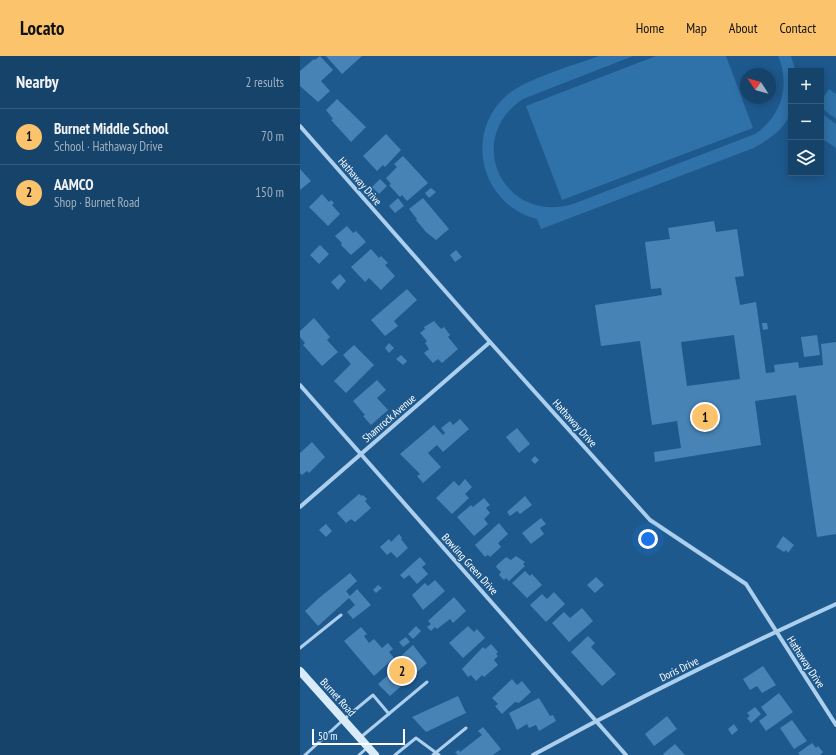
<!DOCTYPE html>
<html lang="en">
<head>
<meta charset="utf-8">
<style>
  body { margin:0; font-family:"PT Sans Narrow",sans-serif; background:#234e72; color:#f1f3f6 }
  .controls { position:absolute; right:12px; top:12px; display:grid; overflow:hidden; border-radius:0px; box-shadow:0 2px 10px #0003 }
  .controls button { width:36px; height:36px; display:grid; place-items:center; padding:0; border:0; border-bottom:1px solid #355c7e; background:#16436a; color:#f1f3f6; font:20px sans-serif }
  .compass { position:absolute; left:440px; top:12px; width:36px; height:36px; border-radius:50%; background:#16436a; box-shadow:0 2px 10px #0003; rotate:306deg }
  .scale { position:absolute; left:12px; bottom:10px; width:93px; box-sizing:border-box; padding-left:4px; border:2px solid #fff; border-top:0; font-size:11px; line-height:14px; white-space:nowrap; color:#fff; -webkit-text-stroke:3px #1e598e; paint-order:stroke }
  .you { position:absolute; left:348px; top:483px; width:14px; height:14px; margin:-10px; border:3px solid #fff; border-radius:50%; background:#1a73e8; box-shadow:0 0 0 6px #1a73e833 }
  .badge { display:grid; place-items:center; width:26px; height:26px; border-radius:50%; background:#fbc46c; color:#111; font-size:13px; font-weight:700 }
  .pin { position:absolute; translate:-50% -50%; border:2px solid #fff; box-shadow:0 1px 4px #0006 }
  .list { margin:0; padding:0; list-style:none }
  h2 { display:flex; justify-content:space-between; align-items:center; height:52px; margin:0; padding:0 16px; font-size:17px }
  h2 small { font-size:13px; font-weight:400; color:#9eb0c1 }
  .list li { display:grid; grid-template-columns:26px 1fr auto; gap:12px; align-items:center; box-sizing:border-box; height:56px; padding:0 16px; border-top:1px solid #355c7e }
  .list b { display:block; font-size:15px; white-space:nowrap }
  .list p { margin:0; font-size:13px; white-space:nowrap; color:#9eb0c1 }
  .list em { font-size:13px; font-style:normal; color:#9eb0c1 }
  .icon { flex:none; width:22px; height:22px; fill:none; stroke:currentColor; stroke-width:2; stroke-linecap:round; stroke-linejoin:round }
  .map { position:relative; flex:none; width:536px; height:699px; overflow:hidden }
  header { display:flex; align-items:center; gap:24px; box-sizing:border-box; height:56px; padding:0 20px; background:#fbc46c; color:#111 }
  header strong { font-size:19px }
  nav { display:flex; gap:22px; margin-inline-start:auto; font-size:14px }
  main { display:flex }
  aside { flex:1; background:#16436a }
  .map>svg:first-child { display:block }
</style>
</head>
<body>
<header>
<strong>Locato</strong>
<nav><a>Home</a><a>Map</a><a>About</a><a>Contact</a></nav>
</header>
<main>
<aside>
<h2>Nearby<small>2 results</small></h2>
<ul class="list">
<li><span class="badge">1</span><div><b>Burnet Middle School</b><p>School · Hathaway Drive</p></div><em>70 m</em></li>
<li><span class="badge">2</span><div><b>AAMCO</b><p>Shop · Burnet Road</p></div><em>150 m</em></li>
</ul>
</aside>
<div class="map">
<svg width="536" height="699" viewBox="0 0 536 699">
  <rect width="100%" height="100%" fill="#1e598e"/>
  <g fill="#2f72a9">
    <path d="M299,0H333L223,43C163,82 203,169 273,148L455,78C481,61 491,30 478,0H491L495,13V15H491C491,27 492,40 491,53C489,71 466,86 451,93L241,173L237,163C181,149 163,77 207,39C226,23 274,9 299,0Z"/>
    <path d="M356,0H426L453,72L262,144L226,50Z"/>
    <path d="M529,33L536,38V63L521,52V45Z"/>
    <path d="M521,57L536,68V92L521,82Z"/>
  </g>
  <g fill="#4783b5" fill-rule="evenodd">
    <path d="M20,0L33,14L21,25L30,35L18,46L0,30V15L14,3L15,4Z"/>
    <path d="M26,0H62L42,18Z"/>
    <path d="M37,43L66,71L51,86L31,64L33,63L26,54Z"/>
    <path d="M86,78L101,94L85,111L83,109L77,115L63,100Z"/>
    <path d="M103,100L128,127L107,145L102,139L100,141L89,129L91,128L86,122L97,111L94,108Z"/>
    <path d="M0,113L11,125L0,134Z"/>
    <path d="M80,123L87,130L79,138L72,131Z"/>
    <path d="M131,132L136,136L129,142L125,137Z"/>
    <path d="M22,138L29,146L31,144L34,147L32,149L40,158L28,170L9,151Z"/>
    <path d="M98,142L104,150L95,157L89,150Z"/>
    <path d="M123,142L149,173L136,184L126,176L116,164L117,163L109,153Z"/>
    <path d="M414,165L416,176L437,173L444,220L435,221L440,249L456,246L466,317L475,316L474,309L498,306L499,312L523,309L521,288L536,286V478L517,481L496,339L455,345L461,389L355,406L354,396L381,392L377,365L352,369L340,285L301,290L295,249L362,239L361,232L351,233L345,186L370,183L368,172ZM434,279L440,323L387,330L381,286Z"/>
    <path d="M47,170L53,177L56,175L66,186L51,199L41,189L42,187L35,180Z"/>
    <path d="M20,189L29,198L19,208L10,199Z"/>
    <path d="M71,193L79,202L81,200L88,207L85,209L95,220L81,234L69,222L65,226L51,211Z"/>
    <path d="M156,194L162,201L155,206L150,199Z"/>
    <path d="M40,218L46,225L38,234L31,226Z"/>
    <path d="M107,233L117,244L94,265L98,270L85,280L71,264Z"/>
    <path d="M14,262L30,281L27,284L38,296L22,310L3,289L5,287L0,281V275Z"/>
    <path d="M134,265L141,273L144,271L150,279L148,281L158,293L142,307L138,303L133,307L124,297L129,293L125,287L127,285L120,277L125,273L124,271Z"/>
    <path d="M462,267H467L468,273L463,274Z"/>
    <path d="M517,279L520,299L504,301L501,281Z"/>
    <path d="M89,287L94,292L89,297L85,292Z"/>
    <path d="M54,289L74,309L46,337L34,325L51,308L43,299Z"/>
    <path d="M101,299L107,305L103,309L96,303Z"/>
    <path d="M77,324L86,334L77,342L88,354L71,369L63,360L65,359L53,345Z"/>
    <path d="M160,363L169,373L143,396L137,389L128,397L141,411L123,427L117,420L120,418L100,398L134,369L143,379L145,377L141,372L150,365L153,369Z"/>
    <path d="M217,372L230,388L219,397L206,381Z"/>
    <path d="M12,386L25,401L9,417L7,415L2,419L0,417V397Z"/>
    <path d="M235,400L239,404L235,408L231,404Z"/>
    <path d="M165,423L172,431L165,438L169,442L152,458L136,442L154,425L159,430Z"/>
    <path d="M59,438L62,440L63,439L67,443L65,445L71,452L55,466L51,463L46,467L37,457Z"/>
    <path d="M225,440L232,449L220,458L217,455L210,460L207,456Z"/>
    <path d="M184,442L190,449L186,452L190,457L184,463L188,468L174,480L157,461L171,449L173,451Z"/>
    <path d="M241,462L246,468L240,472L244,478L231,488L222,477Z"/>
    <path d="M199,467L208,478L198,487L201,491L190,501L188,499L185,501L175,489Z"/>
    <path d="M26,468L32,475L26,481L19,474Z"/>
    <path d="M99,478L102,482L101,483L108,492L97,502L91,496L87,499L80,491L89,483L91,486Z"/>
    <path d="M483,480L494,489L488,497L486,494L484,496L476,491Z"/>
    <path d="M216,500L225,506L223,508L225,510L209,525L206,522L204,524L199,519L201,516L196,511L197,509L206,501L211,504Z"/>
    <path d="M120,501L126,508L122,511L128,518L117,528L109,519L104,523L100,519Z"/>
    <path d="M225,515L230,520L232,518L242,529L227,542L212,527Z"/>
    <path d="M50,517L57,525L46,535L50,540L57,533L71,549L53,563L47,556L55,549L49,542L18,570L5,555L19,542Z"/>
    <path d="M296,521L304,529L295,537L287,529Z"/>
    <path d="M135,524L145,535L123,554L112,539L125,527L128,530Z"/>
    <path d="M78,529L82,532L76,537L73,534Z"/>
    <path d="M254,536L265,548L246,566L230,549L242,538L247,543Z"/>
    <path d="M154,541L166,555L153,567L150,563L137,573L135,571L131,575L127,571L131,568L128,565Z"/>
    <path d="M282,552L293,565L269,586L252,567L264,556L270,562Z"/>
    <path d="M116,570L121,575L113,583L108,578Z"/>
    <path d="M168,570L174,576L177,573L185,582L163,602L149,587Z"/>
    <path d="M61,571L67,578L64,580L69,587L74,583L82,592L88,587L93,593L89,596L94,602L74,620L44,585Z"/>
    <path d="M288,580L295,587L291,591L316,618L302,630L271,596Z"/>
    <path d="M106,581L110,586L103,591L99,586Z"/>
    <path d="M191,588L198,596L196,598L198,600L194,604L198,609L184,621L182,619L176,625L171,619L168,621L162,613L183,591L185,593Z"/>
    <path d="M113,589L127,607L90,640L78,628L95,613L91,609Z"/>
    <path d="M463,610L476,629L462,637L457,630L450,634L443,623Z"/>
    <path d="M212,623L217,629L222,625L231,636L219,647L215,646L202,658L195,650L198,648L192,642Z"/>
    <path d="M479,637L493,656L466,675L459,665L467,659L461,651Z"/>
    <path d="M158,640L166,657L126,676L112,661Z"/>
    <path d="M239,642L250,660L253,659L256,665L239,675L236,669L229,672L227,668L217,674L209,657Z"/>
    <path d="M455,651L461,658L451,667L447,662L450,660L447,657Z"/>
    <path d="M367,660L377,673L354,690L345,678Z"/>
    <path d="M492,664L507,685L494,693L480,672Z"/>
    <path d="M434,668L438,674L432,679L428,673Z"/>
    <path d="M183,671L201,693L193,699H158L155,696L159,694L160,696L182,679L178,675Z"/>
    <path d="M512,687L516,692L518,690L523,696L520,699H500L498,697Z"/>
    <path d="M375,688L385,699H364L363,698Z"/>
  </g>
  <g fill="none" stroke-linecap="round" stroke-linejoin="round">
    <g stroke="#accfed" stroke-width="3">
      <path d="M0,592L41,559"/>
      <path d="M61,681L127,626"/>
      <path d="M5,699L43,664L73,639L89,658"/>
      <path d="M59,699L68,691"/>
      <path d="M95,699L116,682L139,699"/>
      <path d="M133,699L166,672"/>
    </g>
    <g stroke="#accfed" stroke-width="4">
      <path d="M0,70L190,286L350,464L446,528L536,669"/>
      <path d="M0,329L326,699"/>
      <path d="M0,451L190,286"/>
      <path d="M233,699C332,645 433,595 536,548"/>
    </g>
    <path stroke="#d9eaf9" stroke-width="8" d="M0,615L75,699"/>
  </g>
  <g text-anchor="middle" stroke-width="3" stroke-linejoin="round" paint-order="stroke">
    <g font-size="11" fill="#fff" stroke="#1e598e">
      <text transform="translate(60 125) rotate(49)" y="4">Hathaway Drive</text>
      <text transform="translate(89 362) rotate(-41)" y="4">Shamrock Avenue</text>
      <text transform="translate(275 367) rotate(48)" y="4">Hathaway Drive</text>
      <text transform="translate(170 508) rotate(48)" y="4">Bowling Green Drive</text>
      <text transform="translate(506 606) rotate(57)" y="4">Hathaway Drive</text>
      <text transform="translate(379 613) rotate(-26)" y="4">Doris Drive</text>
      <text transform="translate(38 641) rotate(48)" y="4">Burnet Road</text>
    </g>
  </g>
</svg>
<div class="controls">
<button>+</button>
<button>−</button>
<button><svg class="icon" aria-label="layers" viewBox="0 0 24 24"><path d="M12 4l9 5-9 5-9-5zM3 14l9 5 9-5"/></svg></button>
</div>
<svg class="compass" viewBox="-18 -18 36 36"><path d="M0-13l5 13h-10z" fill="#e53935"/><path d="M0 13l5-13h-10z" fill="#9eb0c1"/></svg>
<div class="scale">50 m</div>
<div class="you"></div>
<div class="pin badge" style="left:405px;top:361px">1</div>
<div class="pin badge" style="left:102px;top:615px">2</div>
</div>
</main>
</body>
</html>
